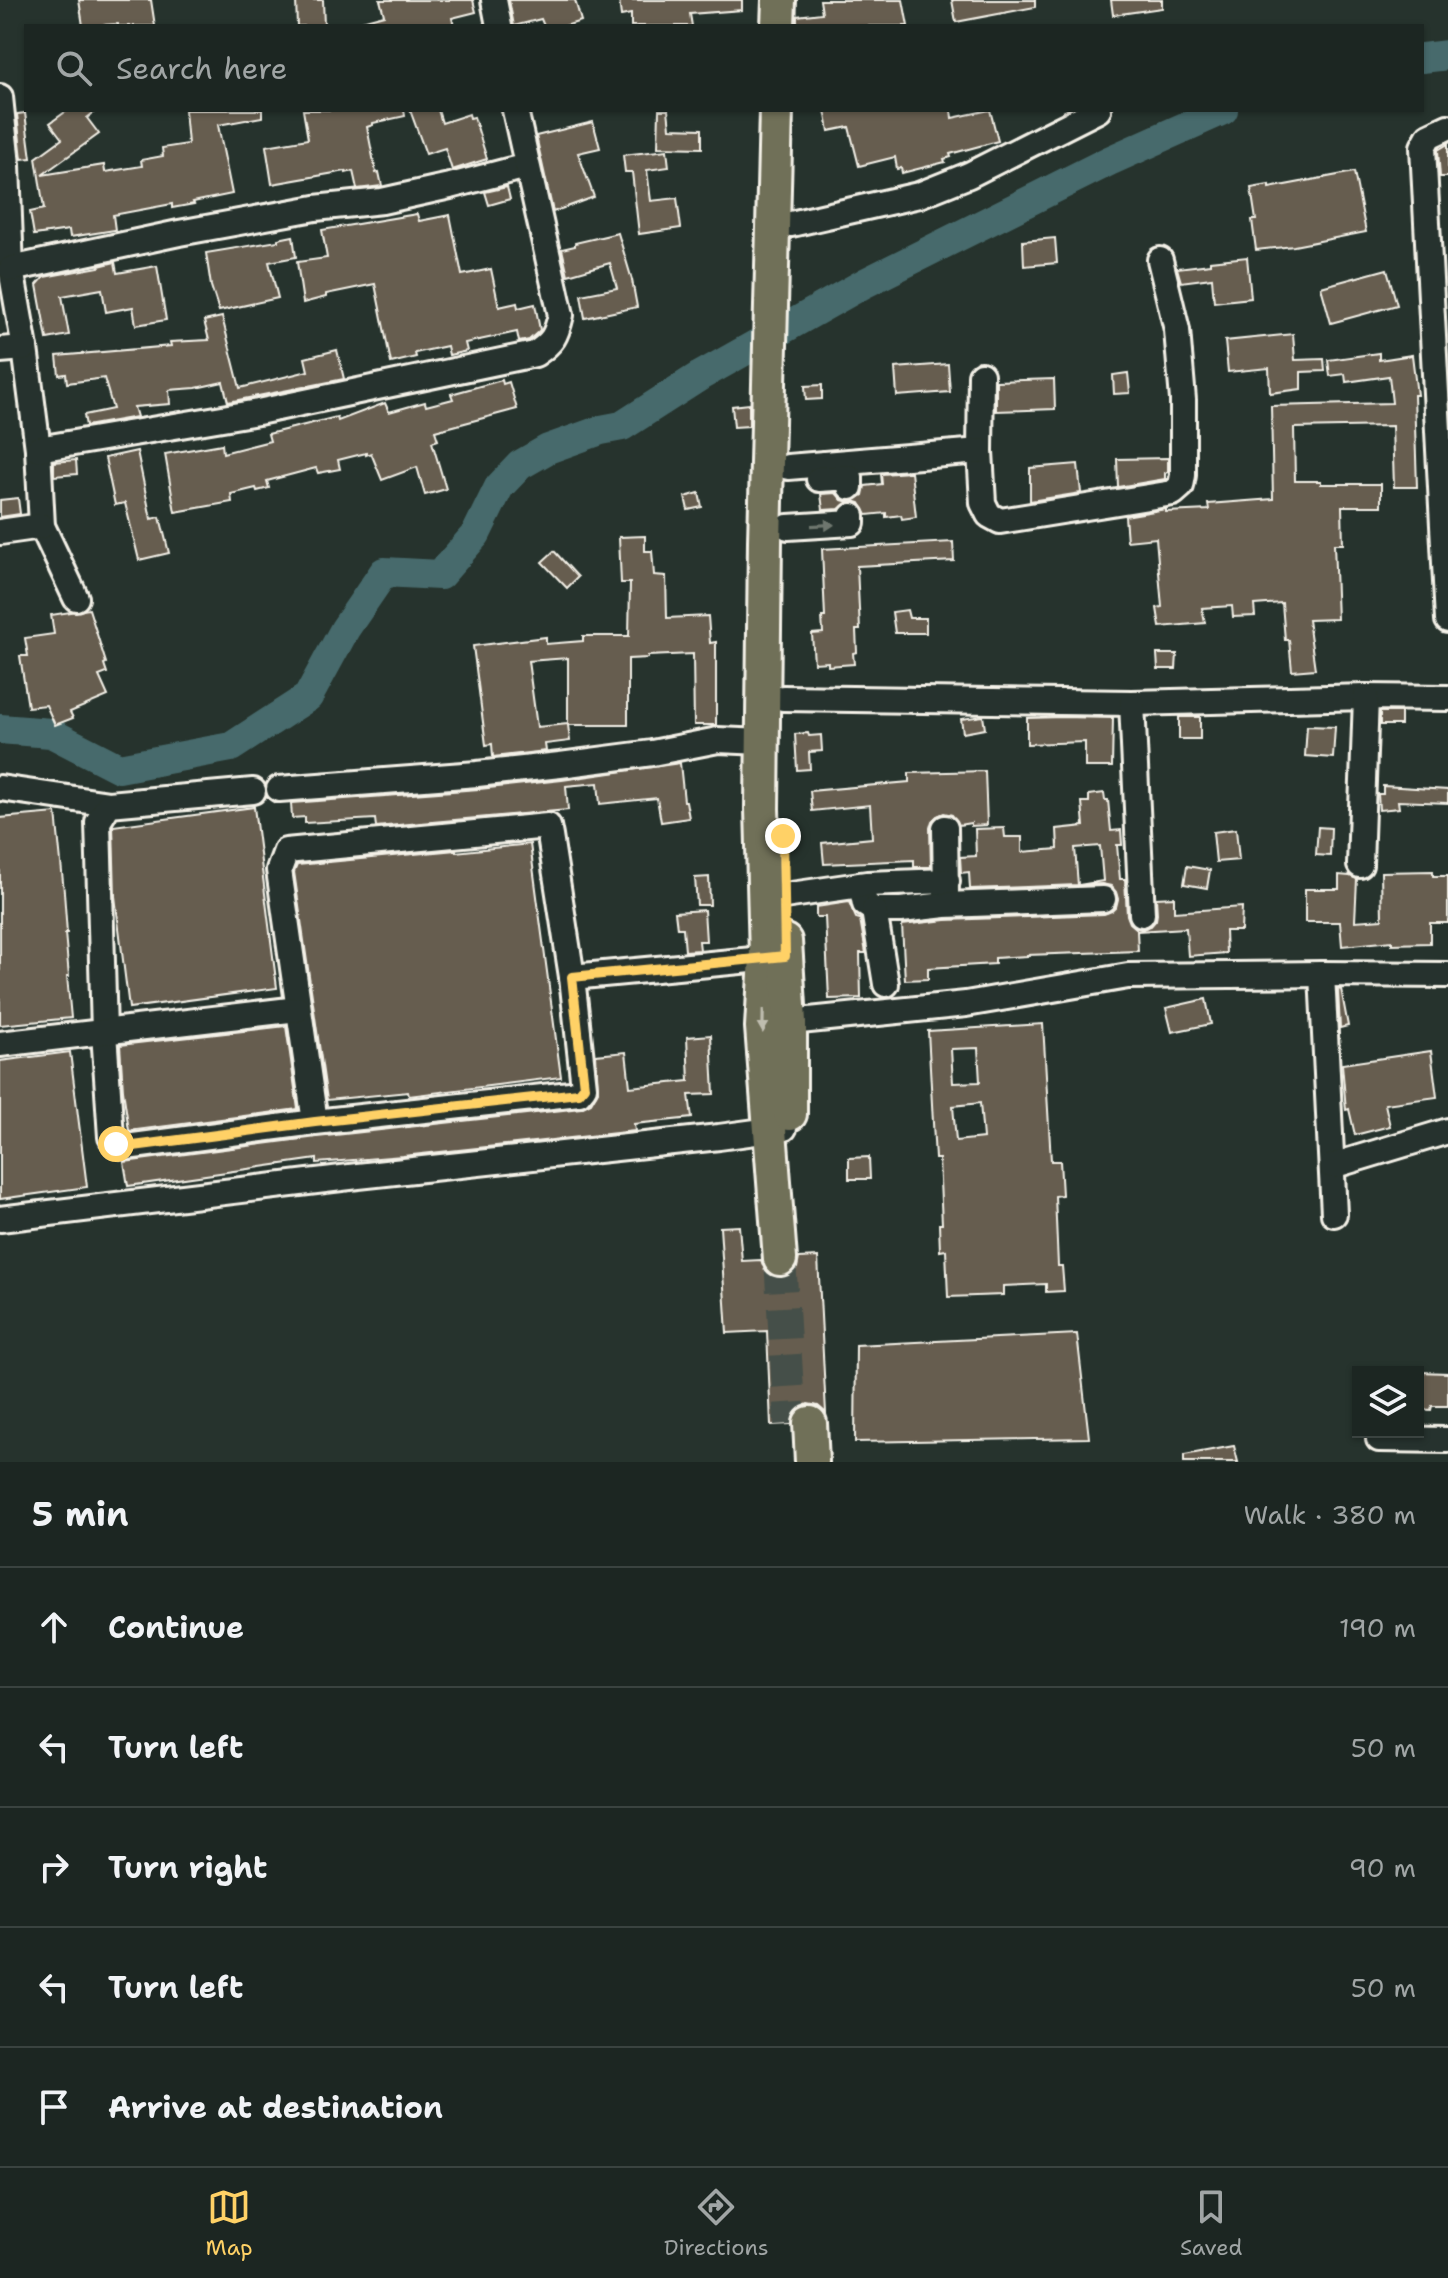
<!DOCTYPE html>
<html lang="en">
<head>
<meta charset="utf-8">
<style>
  body { margin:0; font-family:"Shantell Sans",sans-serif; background:#29322f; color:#f1f3f6 }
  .controls { position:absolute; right:24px; bottom:24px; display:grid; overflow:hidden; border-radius:0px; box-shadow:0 2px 6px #0004 }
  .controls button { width:72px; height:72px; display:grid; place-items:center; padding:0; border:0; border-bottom:2px solid #3a4340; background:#1c2622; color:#f1f3f6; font:40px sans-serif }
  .stop { position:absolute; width:24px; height:24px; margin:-18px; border:6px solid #ffd166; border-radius:50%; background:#fff }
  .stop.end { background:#ffd166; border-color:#fff; box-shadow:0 2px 8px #0008 }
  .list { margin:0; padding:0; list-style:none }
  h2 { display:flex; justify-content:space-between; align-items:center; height:104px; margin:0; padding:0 32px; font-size:34px }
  h2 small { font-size:26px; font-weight:400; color:#a0a5a5 }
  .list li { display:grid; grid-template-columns:52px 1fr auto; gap:24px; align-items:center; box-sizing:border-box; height:120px; padding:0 32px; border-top:2px solid #3a4340 }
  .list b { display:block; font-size:30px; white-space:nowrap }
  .list em { font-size:26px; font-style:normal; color:#a0a5a5 }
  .icon { flex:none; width:44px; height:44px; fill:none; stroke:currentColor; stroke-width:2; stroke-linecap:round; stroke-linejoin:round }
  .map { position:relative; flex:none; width:1448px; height:1462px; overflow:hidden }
  .search { position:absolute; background:#1c2622; box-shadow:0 2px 6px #0004; left:24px; right:24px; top:24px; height:88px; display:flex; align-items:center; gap:20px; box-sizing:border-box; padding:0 28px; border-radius:0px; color:#a0a5a5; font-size:30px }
  .sheet { height:704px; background:#1c2622 }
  nav { display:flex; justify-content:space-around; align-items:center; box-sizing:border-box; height:112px; border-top:2px solid #3a4340; background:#1c2622; font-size:22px; color:#a0a5a5 }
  nav a { display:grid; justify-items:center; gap:4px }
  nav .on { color:#ffd166 }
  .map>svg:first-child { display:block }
</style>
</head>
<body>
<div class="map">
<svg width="1448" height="1462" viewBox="0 0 1448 1462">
  <rect width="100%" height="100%" fill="#26332d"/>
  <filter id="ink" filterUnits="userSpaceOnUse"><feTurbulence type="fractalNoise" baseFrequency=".0125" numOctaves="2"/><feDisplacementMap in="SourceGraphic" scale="16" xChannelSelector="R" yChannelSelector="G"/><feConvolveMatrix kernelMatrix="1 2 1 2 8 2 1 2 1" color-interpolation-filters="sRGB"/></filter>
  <g filter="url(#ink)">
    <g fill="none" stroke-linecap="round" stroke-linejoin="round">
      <g stroke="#476b6c" stroke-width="30">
        <path d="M1422,58L1448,55"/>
        <path d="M0,729L51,733L119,768L231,747L308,697L345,629L384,572L440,575L476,534L499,487L520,465L548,449L601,430L622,426L700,376L865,283L1109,161L1223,110"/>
      </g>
    </g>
    <g fill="#665d4f" stroke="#f4f1e8" stroke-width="2" fill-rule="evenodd">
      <path d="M79,0H151L155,26H118V24L83,26Z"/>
      <path d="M296,0H323L324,26H297Z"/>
      <path d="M380,0H473L476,12L452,18L454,26H359L358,22L384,15Z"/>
      <path d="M509,0H575L581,21L565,26H544L541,19L514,26Z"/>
      <path d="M619,0H742V10L690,14L692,26H631V14L621,16Z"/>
      <path d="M820,0H903L908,26H797V16L822,13Z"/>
      <path d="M952,0H1035V7L956,22Z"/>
      <path d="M1111,0H1162V8L1113,15Z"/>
      <path d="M68,110H97L87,118L99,134L42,175L104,165L105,172L142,166L141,160L163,156L162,148L188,144L185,110H262V117L218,125L232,194L193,202L194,204L172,208V204L113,215L115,230L70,237L69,230L34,235L30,212L44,209L36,158L62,139L50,123Z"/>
      <path d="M303,110H404L405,116L373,123V125L367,127L376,173L379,172L382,186L357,189L353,171L346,173V171L272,184L266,146L308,139Z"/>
      <path d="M410,110H438L442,123L469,114L470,118L474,117L487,159L452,170L445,148L426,154Z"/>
      <path d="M659,110H668L670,128L702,129V148L658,147Z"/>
      <path d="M825,110H951L952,118L990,110L998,141L950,154L951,157L944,159L945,162L902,173L901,168L897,169L895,157L859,166L849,127L829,131Z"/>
      <path d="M25,113L31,158L22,159L17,114Z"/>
      <path d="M593,122L600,148L578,153L594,197L553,212L536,136Z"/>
      <path d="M1448,144V177H1440L1438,150Z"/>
      <path d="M667,150L669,167L647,170L651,201L677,198L681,228L639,234L632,172H625L623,155Z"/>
      <path d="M1354,172L1366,232L1294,246L1256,250L1252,220H1256L1251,188L1269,185V188Z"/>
      <path d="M507,187L510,199L489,205L485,192Z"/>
      <path d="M417,214L419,221L450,215L462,275L491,269L499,307L517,303L518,308L535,304L540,330L538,332L529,340L519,342L517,332L465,343L467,351L449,355L447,346L415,353L416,357L391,363L375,284L326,294V297L303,303L297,262L327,258L322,230Z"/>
      <path d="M618,233L632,280L637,307L585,318L581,295L617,288L610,263L568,275L562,249L575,246V243Z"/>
      <path d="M293,236L296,257L269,262L278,298L219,311L211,286L206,253L278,241V239Z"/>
      <path d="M1055,238L1057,263L1024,266L1023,241Z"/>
      <path d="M1247,257L1251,298L1214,302L1212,278L1181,282L1177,268L1210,264V261Z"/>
      <path d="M115,262L117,273L157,266L166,320L136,325L133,307L106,312L102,289L62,296L69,335L47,339L37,285L44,277L99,267V266Z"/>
      <path d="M1387,269L1397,305L1331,323L1321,287Z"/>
      <path d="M222,317L240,388L308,371L305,358L337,350L344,379L228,402L223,382L196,388L169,390L170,404L134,407L137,417L86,426L84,415L113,409L104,378L67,383L66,374L59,375L57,356L171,346L170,342L209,340L204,321Z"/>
      <path d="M1293,334L1295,360L1324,359L1325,371L1301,372V389L1270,393L1269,368L1228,372L1225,341Z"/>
      <path d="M1379,353V360L1412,355L1417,395H1414L1417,487H1394L1392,426L1294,428L1295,481H1321V484H1381V506H1342L1343,544H1334L1337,619L1308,620L1315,669L1292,671L1289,640H1285L1282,603L1254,605L1255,616L1233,617L1232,606L1202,608L1205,623L1160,627L1157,608L1162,607L1156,538L1127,541L1125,516L1166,509V512L1209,510L1208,504L1273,499L1271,406L1392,403L1389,376L1346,382L1345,374L1330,376L1328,360Z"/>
      <path d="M948,364L950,392L897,396L895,368Z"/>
      <path d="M1128,373L1130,393L1114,394L1113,375Z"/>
      <path d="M1054,379L1055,409L996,411V381Z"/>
      <path d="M502,380L503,384L509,382L517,409L435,431L438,440L432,442L446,489L425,495L417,467L382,480L371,453L366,455V453L338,460L340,469L318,473L316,468L267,481L269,488L257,491L256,488L231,494L232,502L175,512L165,454L222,444L223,453L270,441L268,434L337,417L338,421L385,403L389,412L425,402L426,406L453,399L451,394Z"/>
      <path d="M822,385V399L806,400L805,386Z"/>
      <path d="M749,404V426L734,427L732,406Z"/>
      <path d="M137,451L151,519L160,517L169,553L139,560L125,503L115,505L105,458Z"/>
      <path d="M1168,458V472L1165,473V479L1118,487L1117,459Z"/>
      <path d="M76,460L77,474L54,476V462Z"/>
      <path d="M1078,464L1081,493L1030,501V468Z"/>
      <path d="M911,472L916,517L902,519L901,515L886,517V513L867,515L860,503L853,501L863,495L865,486L882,484L881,474Z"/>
      <path d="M699,493L702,507L688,510L685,497Z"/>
      <path d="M836,493L842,500L849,502L839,509L823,510L821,494Z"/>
      <path d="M18,498L20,514L0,517V500Z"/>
      <path d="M645,536V551H652L654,575L666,576L667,618L708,616L710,643L716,642V725H694L693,654L648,656V658L628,659V725H568L570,741L545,744L546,751L493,757L492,744L486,745L473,646L546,637V644L583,641V636H629L630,583H621L619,537ZM568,658V724L537,727L528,661Z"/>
      <path d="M953,542L954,561L857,566L860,630H856L857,652L853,653L854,664L828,666V662L814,663L812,634L823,633L822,617H825L822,549Z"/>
      <path d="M554,551L578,577L567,588L542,562Z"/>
      <path d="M89,609L106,663L104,664L107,673L99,676L108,696L70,712L73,718L55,725L46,705L28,707L20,656H28L25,638L54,634L51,615Z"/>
      <path d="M907,610L909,618H926V633H895L892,612Z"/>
      <path d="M1157,654H1177L1176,669H1158Z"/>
      <rect x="1380" y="712" width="21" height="13"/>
      <path d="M983,716L985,729L963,733L961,719Z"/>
      <path d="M1062,717L1113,718L1112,767H1085V742L1027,744V718Z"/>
      <rect x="1179" y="717" width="21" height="22"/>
      <path d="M1307,726L1335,727L1333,758L1305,756Z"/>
      <path d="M808,733L809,736L821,735L822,751L809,752L810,769L797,770L795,734Z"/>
      <path d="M680,763L684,801H686L689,818L661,822L657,798L600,804L598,783L566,786L568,810L376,827L375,819L305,823V817L292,818L291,803L479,789L562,780Z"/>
      <path d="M985,771L987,825L971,826V823L959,825L952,815L944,813L937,816L932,821L930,828L931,867H914V860L824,864L822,843L872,838L870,805L812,811L810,791L909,782V773Z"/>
      <path d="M1383,786L1448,790V803L1398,801L1399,808L1379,810L1378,794H1383Z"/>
      <path d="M1104,793L1105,800H1108L1111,831L1121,830L1122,845H1117L1120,879H1125L1127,915L1130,923L1136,928L1142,929L1151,926L1156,920L1157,914L1156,898L1174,897V912L1242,907L1241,931H1225L1226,953L1188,956L1186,928L1137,931L1138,951L1027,955V956L995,958V964L928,968V979L905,980L902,925L946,920L1104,914L1112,911L1116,907L1118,899L1116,892L1111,886L1102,884L1079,885L1103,881L1100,846L1075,848L1078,885L970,889L969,872L961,873L960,857L976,856L975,829L1004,828L1005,837H1022V852L1058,849L1057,829L1084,826L1082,802H1089V795Z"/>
      <path d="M254,807L277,988L129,1008L115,896L113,826Z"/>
      <path d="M56,813L64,892L67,933H65L69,976H67L71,1018L0,1025V818Z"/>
      <path d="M1318,827L1331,828L1330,856L1316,855Z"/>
      <path d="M1236,829L1239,860L1216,862L1213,832Z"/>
      <path d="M530,844L561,1077L409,1096L408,1092L327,1100L294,872L297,865L456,850V852Z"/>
      <path d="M1187,866L1210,870L1207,888L1184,884Z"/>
      <path d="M1433,871V876H1448V923H1430V943L1392,944V941L1342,946L1340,922H1305V889H1339V875L1350,876L1357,879L1355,921L1382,919L1381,872Z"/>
      <path d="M709,877L710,905H697L695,878Z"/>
      <path d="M849,902L856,918L860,919L866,953H860L861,998L829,999L825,917H816V907Z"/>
      <path d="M704,910L706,941H699L700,950L685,951L683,928H677L675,912Z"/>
      <path d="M1341,989L1348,1026L1340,1028L1338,990Z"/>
      <path d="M1206,999L1211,1024L1172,1032L1166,1008Z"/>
      <path d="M1043,1024L1051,1161H1060L1062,1195L1055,1196L1058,1266H1062L1064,1291L1046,1292V1284L1003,1286V1295L948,1297L946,1250L940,1251L939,1224H942L939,1159H935L928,1031ZM978,1048L980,1082L953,1083L951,1049ZM980,1103L983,1138L956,1141L953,1106Z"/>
      <path d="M286,1026L298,1109L129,1131L123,1090L120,1045Z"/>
      <path d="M711,1035L714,1094L689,1095L692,1118L634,1124L635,1131L403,1156L317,1163V1159L128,1186L124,1162L317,1137L581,1108L591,1103L598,1091L596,1055L626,1052L630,1087L689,1081L687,1037Z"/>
      <path d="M1431,1051L1437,1097L1385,1104L1390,1126L1355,1135L1349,1109L1346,1110L1342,1064Z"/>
      <path d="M70,1052L87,1187L0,1199V1061Z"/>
      <path d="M869,1157L870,1179H849V1158Z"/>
      <path d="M739,1226L742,1261L761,1260L765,1270L773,1276L782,1278L791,1274L797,1268L799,1258L818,1257L826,1413L818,1406L808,1404L799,1408L794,1414L791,1424L771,1425L767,1331L727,1333L720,1227Z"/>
      <path d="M1077,1334L1089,1438L855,1442L856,1345Z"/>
      <path d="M1418,1372L1448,1373V1406H1432L1431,1410L1418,1409Z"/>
      <path d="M1234,1446L1238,1462H1184V1455Z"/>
    </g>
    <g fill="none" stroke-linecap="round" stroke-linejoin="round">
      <path stroke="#455049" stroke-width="32" stroke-dasharray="32 16" stroke-linecap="butt" d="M780,1259L790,1424"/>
      <g stroke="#f4f1e8" stroke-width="30">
        <g id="minor">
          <path d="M494,0L499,26"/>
          <path d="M0,97L7,165L11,269L25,348L38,449L42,526L76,598"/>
          <path d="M1448,127L1429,136L1423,147L1448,620"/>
          <path d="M791,224L919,195L969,175L1098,110"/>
          <path d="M11,269L179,233L315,208L382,201L450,186L527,166"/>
          <path d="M0,350L25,348"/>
          <path d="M981,375L980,451L983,503L989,515L1000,521L1173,493L1181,486L1183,475V400L1177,330L1160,260"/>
          <path d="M38,449L258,412L535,354C553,342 556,336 561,315L515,110"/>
          <path d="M788,467L980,451"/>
          <path d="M819,479L850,477V487"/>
          <path d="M788,527L852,523V516"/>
          <path d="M0,532L42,526"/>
          <path d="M783,698L1132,703L1366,697L1448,698"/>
          <path d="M1132,703L1142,914"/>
          <path d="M0,788L109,804"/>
          <path d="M279,789L477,774L560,765L652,753L718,740L763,742"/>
          <path d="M253,791L109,804L98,822L104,1032L111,1137L116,1144L126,1147L315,1122L579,1093L584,1087L572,977L550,836L548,826L286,851L279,870L315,1122"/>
          <path d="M945,828L946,894"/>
          <path d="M1360,865L1366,697"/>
          <path d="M861,885L865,904L874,910H901L945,905L1103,899"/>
          <path d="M784,896L867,884L947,881"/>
          <path d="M874,910L886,984"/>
          <path d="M1322,974L1334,1214"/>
          <path d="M572,977L783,957"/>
          <path d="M790,1022L966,1004L1128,976L1322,974L1448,975"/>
          <path d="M0,1044L298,1009"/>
          <path d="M1332,1166L1448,1131"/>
          <path d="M0,1219L358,1176L719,1137L784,1128"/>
          <path d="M1379,1439L1448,1440"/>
        </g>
      </g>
      <g stroke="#f4f1e8" stroke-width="38">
        <g id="major">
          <path d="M778,26L779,0"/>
          <path d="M776,110L765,541L762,808L766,957L762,1027L780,1259"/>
          <path d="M785,941L790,1022V1114"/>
          <path d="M810,1423L812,1462"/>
        </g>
      </g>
      <use href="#minor" stroke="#26332d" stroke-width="24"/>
      <use href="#major" stroke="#706f59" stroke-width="32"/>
    </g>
    <defs><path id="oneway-solid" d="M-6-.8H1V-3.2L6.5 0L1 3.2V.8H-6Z" transform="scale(2)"/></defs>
    <use fill="#6e766e" href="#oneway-solid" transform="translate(823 525) rotate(-3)"/>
    <use fill="#bfbdaf" href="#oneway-solid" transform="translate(763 1021) rotate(91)"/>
  </g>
  <g fill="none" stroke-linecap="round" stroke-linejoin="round" filter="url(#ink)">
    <path stroke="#ffd166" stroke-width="10" d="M116,1144L126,1147L315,1122L579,1093L584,1087L572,977L785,956L783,836"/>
  </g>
</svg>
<div class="controls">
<button><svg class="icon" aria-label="layers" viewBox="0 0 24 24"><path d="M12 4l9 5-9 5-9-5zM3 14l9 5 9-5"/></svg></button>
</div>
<div class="stop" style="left:116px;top:1144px"></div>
<div class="stop end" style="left:783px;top:836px"></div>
<div class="search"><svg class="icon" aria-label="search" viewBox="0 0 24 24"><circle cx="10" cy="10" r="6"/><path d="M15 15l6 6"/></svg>Search here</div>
</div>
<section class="sheet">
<h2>5 min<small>Walk · 380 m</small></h2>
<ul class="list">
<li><svg class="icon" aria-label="ahead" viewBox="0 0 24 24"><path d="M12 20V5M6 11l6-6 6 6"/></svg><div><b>Continue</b></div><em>190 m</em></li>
<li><svg class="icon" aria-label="left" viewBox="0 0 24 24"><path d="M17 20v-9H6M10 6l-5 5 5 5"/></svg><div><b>Turn left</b></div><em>50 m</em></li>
<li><svg class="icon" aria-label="right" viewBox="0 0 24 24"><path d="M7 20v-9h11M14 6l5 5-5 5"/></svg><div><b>Turn right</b></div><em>90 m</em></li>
<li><svg class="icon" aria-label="left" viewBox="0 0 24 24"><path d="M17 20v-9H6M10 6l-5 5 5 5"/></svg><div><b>Turn left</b></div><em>50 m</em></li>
<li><svg class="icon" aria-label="arrive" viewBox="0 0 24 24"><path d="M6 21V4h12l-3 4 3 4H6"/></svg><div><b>Arrive at destination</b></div></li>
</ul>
</section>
<nav>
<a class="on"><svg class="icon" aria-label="map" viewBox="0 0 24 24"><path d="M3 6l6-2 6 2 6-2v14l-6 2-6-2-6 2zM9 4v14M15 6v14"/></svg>Map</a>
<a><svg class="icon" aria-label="directions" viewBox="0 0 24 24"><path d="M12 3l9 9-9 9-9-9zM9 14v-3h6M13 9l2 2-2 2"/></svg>Directions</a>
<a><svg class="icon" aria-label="saved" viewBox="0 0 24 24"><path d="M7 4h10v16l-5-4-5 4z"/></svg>Saved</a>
</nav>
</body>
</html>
